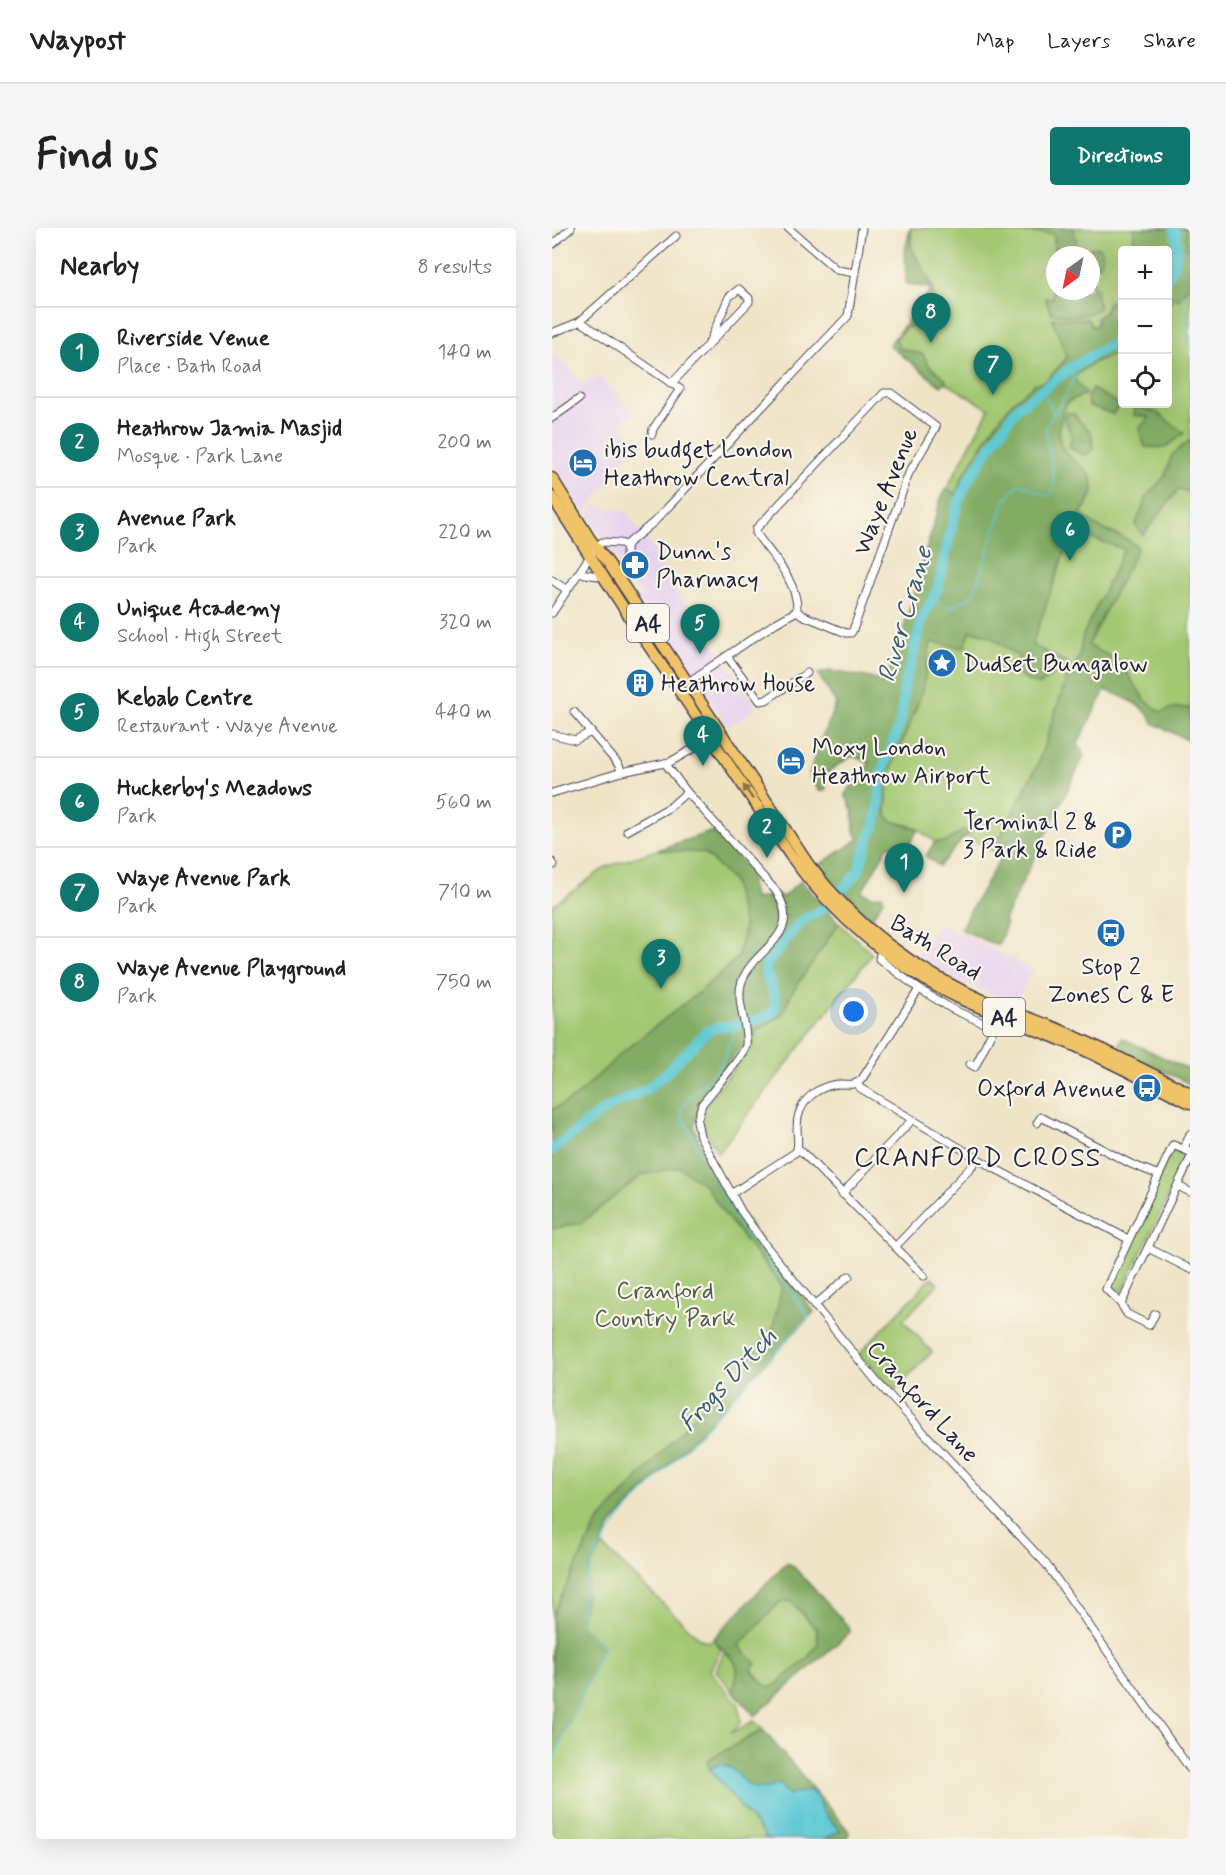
<!DOCTYPE html>
<html lang="en">
<head>
<meta charset="utf-8">
<style>
  body { margin:0; font-family:Mynerve,sans-serif; background:#f6f6f6; color:#202124 }
  .controls { position:absolute; right:18px; top:18px; display:grid; overflow:hidden; border-radius:6px; box-shadow:0 6px 24px #0002 }
  .controls button { width:54px; height:54px; display:grid; place-items:center; padding:0; border:0; border-bottom:2px solid #e0e0e0; background:#fff; color:#202124; font:30px sans-serif }
  .compass { position:absolute; left:494px; top:18px; width:54px; height:54px; border-radius:50%; background:#fff; box-shadow:0 6px 24px #0002; rotate:213deg }
  .you { position:absolute; left:302px; top:784px; width:21px; height:21px; margin:-15px; border:4px solid #fff; border-radius:50%; background:#1a73e8; box-shadow:0 0 0 9px #1a73e833 }
  .badge { display:grid; place-items:center; width:39px; height:39px; border-radius:50%; background:#0f766e; color:#fff; font-size:20px; font-weight:700 }
  .pin { position:absolute; translate:-50% -50px; filter:drop-shadow(0 2px 3px #0008) }
  .pin::after { content:''; position:absolute; top:32px; width:21px; height:18px; background:inherit; clip-path:polygon(0 0,100% 0,50% 100%) }
  .list { margin:0; padding:0; list-style:none }
  h2 { display:flex; justify-content:space-between; align-items:center; height:78px; margin:0; padding:0 24px; font-size:26px }
  h2 small { font-size:20px; font-weight:400; color:#757577 }
  .list li { display:grid; grid-template-columns:39px 1fr auto; gap:18px; align-items:center; box-sizing:border-box; height:90px; padding:0 24px; border-top:2px solid #e0e0e0 }
  .list b { display:block; font-size:22px; white-space:nowrap }
  .list p { margin:0; font-size:20px; white-space:nowrap; color:#757577 }
  .list em { font-size:20px; font-style:normal; color:#757577 }
  .icon { flex:none; width:33px; height:33px; fill:none; stroke:currentColor; stroke-width:2; stroke-linecap:round; stroke-linejoin:round }
  .map { position:relative; flex:none; width:638px; height:1611px; overflow:hidden; border-radius:6px }
  header { display:flex; align-items:center; gap:36px; box-sizing:border-box; height:84px; padding:0 30px; background:#fff; border-bottom:2px solid #e0e0e0 }
  header strong { font-size:28px }
  nav { display:flex; gap:33px; margin-inline-start:auto; font-size:21px }
  .intro { display:flex; align-items:center; justify-content:space-between; box-sizing:border-box; height:144px; padding:0 36px }
  h1 { margin:0; font-size:42px }
  .button { padding:15px 27px; border-radius:6px; background:#0f766e; color:#fff; font-size:21px; font-weight:700 }
  main { display:flex; gap:36px; padding:0 36px }
  aside { flex:1; background:#fff; border-radius:6px; box-shadow:0 6px 24px #0002 }
  .map>svg:first-child { display:block }
</style>
</head>
<body>
<header>
<strong>Waypost</strong>
<nav><a>Map</a><a>Layers</a><a>Share</a></nav>
</header>
<div class="intro"><h1>Find us</h1><a class="button">Directions</a></div>
<main>
<aside>
<h2>Nearby<small>8 results</small></h2>
<ul class="list">
<li><span class="badge">1</span><div><b>Riverside Venue</b><p>Place · Bath Road</p></div><em>140 m</em></li>
<li><span class="badge">2</span><div><b>Heathrow Jamia Masjid</b><p>Mosque · Park Lane</p></div><em>200 m</em></li>
<li><span class="badge">3</span><div><b>Avenue Park</b><p>Park</p></div><em>220 m</em></li>
<li><span class="badge">4</span><div><b>Unique Academy</b><p>School · High Street</p></div><em>320 m</em></li>
<li><span class="badge">5</span><div><b>Kebab Centre</b><p>Restaurant · Waye Avenue</p></div><em>440 m</em></li>
<li><span class="badge">6</span><div><b>Huckerby's Meadows</b><p>Park</p></div><em>560 m</em></li>
<li><span class="badge">7</span><div><b>Waye Avenue Park</b><p>Park</p></div><em>710 m</em></li>
<li><span class="badge">8</span><div><b>Waye Avenue Playground</b><p>Park</p></div><em>750 m</em></li>
</ul>
</aside>
<div class="map">
<svg width="638" height="1611" viewBox="0 0 638 1611">
  <rect width="100%" height="100%" fill="#fbf7ec"/>
  <filter id="ink" filterUnits="userSpaceOnUse"><feTurbulence type="fractalNoise" baseFrequency=".0167" numOctaves="2"/><feDisplacementMap in="SourceGraphic" scale="12" xChannelSelector="R" yChannelSelector="G"/><feConvolveMatrix kernelMatrix="1 2 1 2 8 2 1 2 1" color-interpolation-filters="sRGB"/></filter>
  <filter id="wash" filterUnits="userSpaceOnUse"><feTurbulence type="fractalNoise" baseFrequency=".008" numOctaves="4" result="noise"/><feDisplacementMap in="SourceGraphic" scale="24" xChannelSelector="R" yChannelSelector="G"/><feGaussianBlur stdDeviation="1.35" result="paint"/><feColorMatrix in="noise" values="0 0 0 0 0 0 0 0 0 0 0 0 0 0 0 0 0 1.4 0 .05"/><feComposite in="paint" operator="in"/></filter>
  <g filter="url(#wash)">
    <rect width="100%" height="100%" fill="#f0e4c7"/>
    <g fill="#e7d2ef">
      <path d="M0,125L32,156L47,149L81,185L70,198L88,213L69,235L33,285L0,233Z"/>
      <path d="M43,277L74,284L111,334L109,344L172,430L205,480L177,498L86,372L90,368L37,289Z"/>
      <path d="M387,696L403,705L411,706L480,742L463,776L404,751L363,726Z"/>
    </g>
    <g fill="#a3c872" stroke="#627556" stroke-width="1.5" fill-rule="evenodd">
      <path d="M359,0H638V513L601,495C595,473 536,454 516,446L486,536L441,623L414,608L387,638L374,628L383,614L363,599L339,593L334,585L336,549L370,465L378,414L479,169L515,130L494,153L483,156L443,197L410,250L404,267L395,260L437,181L393,154L389,158L337,117L380,60L377,52L359,19ZM570,22H616V176H570ZM503,27H539V63H503Z"/>
      <path d="M161,603L197,642L202,671L221,667L231,669L249,653L258,665L0,919V678L54,639Z"/>
      <path d="M274,683L320,726L166,925L148,893L153,877L196,822L198,805Z"/>
      <path d="M186,822C172,841 143,872 142,896C141,908 152,923 158,934C188,988 224,1035 262,1084L60,1296L38,1339L36,1349L39,1339L51,1318L147,1410L156,1414L161,1411L169,1421L158,1443L187,1477L189,1494L179,1505L202,1493L211,1502L155,1533L158,1541L215,1611H0V928Z"/>
      <path d="M621,921L636,929L567,1070L557,1059Z"/>
      <path d="M380,1049L386,1056L351,1092L380,1124L342,1163L307,1126Z"/>
      <path d="M239,1372L265,1402L266,1416L255,1431L221,1460L213,1458L199,1440L204,1436L186,1418L228,1374Z"/>
      <path d="M172,1423C189,1437 187,1442 181,1463L164,1443Z"/>
    </g>
    <g fill="#82ac64" stroke="#526750" stroke-width="1.5" fill-rule="evenodd">
      <path d="M358,0L359,19L377,52L383,71C373,77 365,81 366,93L361,98L353,100L344,111L347,120L371,126C375,141 385,141 394,152L389,158L337,117L380,61L354,56L353,23Z"/>
      <path d="M435,0H522L525,19L536,21L547,19L551,27L547,37L539,39V27H503V63H539L540,51L541,58L545,61L544,67L548,79C534,92 516,87 499,85L493,70H501L502,6L435,3Z"/>
      <path d="M582,0H634L635,19L638,23V59L630,66L627,72L621,69L616,80V22H581Z"/>
      <path d="M570,50V128C552,125 535,138 522,149L524,154L534,166L515,174C487,238 541,227 541,260C541,269 534,277 529,285L544,298L576,312L586,319L536,417L567,433L593,472L609,484L620,480H638V513L601,495C597,477 568,468 553,462L526,516L532,528L452,692L454,697L446,718L408,701L449,629L441,623L486,536L516,446L506,443L495,450L489,457L475,453L462,442L468,430L436,407L419,403L412,420L379,414L370,465L336,549L334,585L339,593L366,601L357,618H336L310,664L322,669L330,667L332,671L319,691L292,665L267,637L307,611L302,603L301,584L293,566L318,535L300,528L278,542L273,563H267L257,547L264,524L284,475L266,446L278,443L331,452L343,431L389,270L395,260L404,267L410,250L443,197L461,174L483,156L494,153L515,130L500,90L536,91L540,99L545,97V90L553,84L557,73L563,76L567,74L570,68L565,60ZM532,308L572,321L531,407L527,430L521,438L480,417L518,309Z"/>
      <path d="M540,161L564,174L566,178L561,186L537,178L535,170Z"/>
      <path d="M583,179L604,184L632,205L613,220L593,219L587,201L597,189L582,187Z"/>
      <path d="M514,185H521C533,204 542,195 541,222L534,227L525,224L517,219L520,208L512,190Z"/>
      <path d="M638,212V264L626,262L591,307L583,297L596,267L613,248L620,227Z"/>
      <path d="M412,602L419,604L414,607L387,638L374,628L383,614H394Z"/>
      <path d="M161,603L197,642L202,671L221,667L231,669L249,653L287,695L239,766L231,786L206,802L199,821L186,822L149,873L142,899L149,917L180,974L262,1084L60,1296L38,1339L29,1397L52,1419L0,1535V1389L5,1377L46,1294L161,1168L185,1146L221,1100L230,1058L171,984L154,958L127,939L90,947L29,995L0,1001V882L25,868L67,827L152,760L186,729L192,699L181,654L153,625L106,622Z"/>
      <path d="M570,810L638,842V856L566,820Z"/>
      <path d="M234,1335L240,1337L297,1399L298,1404L203,1488L181,1463C192,1428 179,1434 161,1411ZM239,1373L265,1402L266,1416L255,1431L221,1459L213,1458L199,1441L204,1436L187,1418L228,1374Z"/>
      <path d="M211,1502L295,1601L297,1604L296,1609L292,1611H273L288,1602L270,1583L265,1569L257,1562L236,1567L199,1559L176,1538L167,1536L158,1541L155,1532Z"/>
    </g>
    <path fill="#5dc9d4" stroke="#407688" stroke-width="1.5" d="M167,1536C196,1541 188,1572 227,1556L237,1567L257,1562L265,1569L270,1583L288,1603L273,1611H215L158,1541Z"/>
    <g fill="none" stroke-linecap="round" stroke-linejoin="round">
      <g stroke="#5dc9d4" stroke-width="1.5">
        <path d="M631,68L636,117"/>
        <path d="M570,108V74"/>
        <path d="M489,163L492,167"/>
        <path d="M494,169L502,186"/>
        <path d="M511,172L522,151V138"/>
        <path d="M380,374L389,377"/>
        <path d="M393,378L398,380L421,367L453,272L467,256C478,258 487,267 499,268C509,247 489,211 495,197C498,189 506,182 510,173"/>
        <path d="M0,1535L52,1419L29,1397C30,1379 33,1357 39,1340C44,1323 58,1305 68,1290L257,1089L185,993L128,884C137,866 153,856 166,841C173,831 178,810 186,797"/>
      </g>
      <g stroke="#5dc9d4" stroke-width="10">
        <path d="M616,49C626,32 628,19 622,0"/>
        <path d="M198,794L220,786C231,767 211,755 214,737L248,694L277,677L306,644L317,610L323,598L328,569V550L349,492L353,453L360,434L369,394L386,360L401,293L407,273L418,249L465,180L522,138L560,116L570,107"/>
        <path d="M0,922L53,881L96,860L114,845L155,803L167,799L193,796"/>
      </g>
    </g>
  </g>
  <g filter="url(#ink)">
    <g fill="none" stroke-linecap="round" stroke-linejoin="round">
      <g stroke="#413f50" stroke-width="9">
        <g id="minor">
          <path d="M236,0L285,42L303,45"/>
          <path d="M0,17L19,0"/>
          <path d="M28,93L128,161L101,201L100,206"/>
          <path d="M0,105L27,94L124,8"/>
          <path d="M119,156L197,74V70L187,61L177,69L157,115"/>
          <path d="M0,190L27,171"/>
          <path d="M74,317L102,294L296,88L310,0"/>
          <path d="M28,345L52,349"/>
          <path d="M63,347C72,341 75,329 74,317"/>
          <path d="M0,352L15,362"/>
          <path d="M0,385L42,322L50,314L68,315L74,317"/>
          <path d="M175,428L208,473L214,472L255,445"/>
          <path d="M135,455L222,396L245,383L250,387L294,405H299L301,402L357,245L384,199L339,165H332L204,301V305C220,329 246,352 245,383"/>
          <path d="M22,484L66,536L70,544"/>
          <path d="M0,506L23,512L39,504"/>
          <path d="M113,535L135,564L224,663C253,709 202,719 190,753C183,773 196,796 194,817C193,826 158,866 150,876L145,893L148,908L189,983L214,1018L325,1154L494,1336L638,1541"/>
          <path d="M0,565L70,544L118,534L160,510"/>
          <path d="M75,603L118,579L135,564"/>
          <path d="M0,634L2,637"/>
          <path d="M329,721L327,731L367,761L400,781L442,800"/>
          <path d="M418,836L423,839L449,784"/>
          <path d="M306,856L308,860L438,938L576,1011"/>
          <path d="M485,895L489,889L579,936L607,947"/>
          <path d="M246,920L372,1048"/>
          <path d="M632,921L638,906"/>
          <path d="M638,924L621,917L554,1061L569,1076L638,931"/>
          <path d="M626,958L638,964"/>
          <path d="M179,966L244,924C249,913 241,900 248,883C254,867 272,856 289,856C298,856 303,858 310,851L367,761"/>
          <path d="M290,966L360,892"/>
          <path d="M343,1019L419,939L425,931"/>
          <path d="M596,1020L638,1041"/>
          <path d="M569,1076L575,1086L597,1097L603,1086"/>
          <path d="M262,1078L297,1048"/>
        </g>
      </g>
      <g stroke="#413f50" stroke-width="13">
        <g id="highway">
          <path d="M0,250L38,311L57,336L257,637C303,697 364,743 433,773C457,783 482,791 506,801C551,820 594,843 638,865"/>
          <path d="M0,269L82,396L238,627C282,688 343,740 411,772C450,790 492,804 532,822C568,839 603,857 638,875"/>
        </g>
      </g>
      <use href="#minor" stroke="#fff" stroke-width="7"/>
      <use href="#highway" stroke="#f1c369" stroke-width="10"/>
    </g>
    <defs><path id="oneway-solid" d="M-6-.8H1V-3.2L6.5 0L1 3.2V.8H-6Z" transform="scale(1.5)"/></defs>
    <use fill="#8a7252" href="#oneway-solid" transform="translate(196 564) rotate(-124)"/>
  </g>
  <defs>
    <g id="hotel-disc" transform="scale(1.5)"><circle r="9.5" fill="#1f6fb2" stroke="#fbf7ec"/><path d="M-6-4.5h1.5V1H6V5H4.5V3h-9V5H-6ZM-4 0a1.8 1.8 0 1 1 3.6 0ZM.5 0V-2.5h3Q6-2.5 6 0Z" fill="#fff"/></g>
    <g id="pharmacy-disc" transform="scale(1.5)"><circle r="9.5" fill="#1f6fb2" stroke="#fbf7ec"/><path d="M-2-6h4v4h4v4h-4v4h-4v-4h-4v-4h4Z" fill="#fff"/></g>
    <g id="sight-disc" transform="scale(1.5)"><circle r="9.5" fill="#1f6fb2" stroke="#fbf7ec"/><path d="M0-6L1.8-2.2L6-1.7L2.9 1.2L3.7 5.4L0 3.3L-3.7 5.4L-2.9 1.2L-6-1.7L-1.8-2.2Z" fill="#fff"/></g>
    <g id="building-disc" transform="scale(1.5)"><circle r="9.5" fill="#1f6fb2" stroke="#fbf7ec"/><path d="M-4-6H4V6H1V3H-1V6H-4ZM-2.5-4.3h1.7v1.8h-1.7ZM.8-4.3h1.7v1.8H.8ZM-2.5-1h1.7V.8h-1.7ZM.8-1h1.7V.8H.8Z" fill="#fff"/></g>
    <g id="parking-disc" transform="scale(1.5)"><circle r="9.5" fill="#1f6fb2" stroke="#fbf7ec"/><path d="M-3.5-5.5H1a3.5 3.5 0 0 1 0 7H-1V5.5H-3.5ZM-1-3.4V-.6H.8a1.4 1.4 0 0 0 0-2.8Z" fill="#fff"/></g>
    <g id="bus-disc" transform="scale(1.5)"><circle r="9.5" fill="#1f6fb2" stroke="#fbf7ec"/><path d="M-5-6H5V4H4V6H2V4H-2V6H-4V4H-5ZM-3.5-4V0h7V-4ZM-3.5 1.2v1.5H-2V1.2ZM2 1.2v1.5H3.5V1.2Z" fill="#fff"/></g>
  </defs>
  <g fill-rule="evenodd">
    <use href="#hotel-disc" x="31" y="235"/>
    <use href="#pharmacy-disc" x="83" y="337"/>
    <use href="#sight-disc" x="390" y="435"/>
    <use href="#building-disc" x="88" y="455"/>
    <use href="#hotel-disc" x="239" y="533"/>
    <use href="#parking-disc" x="566" y="607"/>
    <use href="#bus-disc" x="559" y="705"/>
    <use href="#bus-disc" x="595" y="860"/>
  </g>
  <g text-anchor="middle" stroke-width="4.5" stroke-linejoin="round" paint-order="stroke">
    <g fill="#fbf7ec" stroke="#636270" stroke-width="1.5">
      <rect x="75" y="376" width="42" height="38" rx="4.5"/>
      <rect x="431" y="770" width="42" height="38" rx="4.5"/>
    </g>
    <g font-size="22" font-weight="bold" fill="#22223b">
      <text x="96" y="403">A4</text>
      <text x="452" y="797">A4</text>
    </g>
    <g font-size="24" fill="#22223b" stroke="#fbf7ec" text-anchor="start">
      <text x="52" y="229">ibis budget London<tspan x="52" dy="28">Heathrow Central</tspan></text>
      <text x="104" y="331">Dunn's<tspan x="104" dy="28">Pharmacy</tspan></text>
      <text x="411" y="443">Dudset Bungalow</text>
      <text x="109" y="463">Heathrow House</text>
      <text x="260" y="527">Moxy London<tspan x="260" dy="28">Heathrow Airport</tspan></text>
      <text x="545" y="601" text-anchor="end">Terminal 2 &amp;<tspan x="545" dy="28">3 Park &amp; Ride</tspan></text>
      <text x="559" y="746" text-anchor="middle">Stop 2<tspan x="559" dy="28">Zones C &amp; E</tspan></text>
      <text x="574" y="868" text-anchor="end">Oxford Avenue</text>
    </g>
    <g font-size="24" fill="#22223b" stroke="#fbf7ec">
      <text transform="translate(333 263) rotate(-68)" y="8">Waye Avenue</text>
      <text transform="translate(384 719) rotate(32)" y="8">Bath Road</text>
      <text transform="translate(371 1173) rotate(48)" y="8">Cranford Lane</text>
    </g>
    <g font-size="24" fill="#4f5c4e" stroke="#fbf7ec">
      <text x="113" y="1070">Cranford<tspan x="113" dy="28">Country Park</tspan></text>
    </g>
    <g font-size="26" font-style="italic" fill="#375c71" stroke="#fbf7ec">
      <text transform="translate(352 386) rotate(-74)" y="9">River Crane</text>
      <text transform="translate(175 1151) rotate(-47)" y="9">Frogs Ditch</text>
    </g>
    <g font-size="27" letter-spacing="1.5" fill="#22223b" stroke="#fbf7ec">
      <text x="426" y="938">CRANFORD CROSS</text>
    </g>
  </g>
</svg>
<div class="controls">
<button>+</button>
<button>−</button>
<button><svg class="icon" aria-label="locate" viewBox="0 0 24 24"><circle cx="12" cy="12" r="6"/><path d="M12 2v4M12 18v4M2 12h4M18 12h4"/></svg></button>
</div>
<svg class="compass" viewBox="-18 -18 36 36"><path d="M0-13l5 13h-10z" fill="#e53935"/><path d="M0 13l5-13h-10z" fill="#757577"/></svg>
<div class="you"></div>
<div class="pin badge" style="left:352px;top:665px">1</div>
<div class="pin badge" style="left:215px;top:630px">2</div>
<div class="pin badge" style="left:109px;top:761px">3</div>
<div class="pin badge" style="left:151px;top:538px">4</div>
<div class="pin badge" style="left:148px;top:426px">5</div>
<div class="pin badge" style="left:518px;top:333px">6</div>
<div class="pin badge" style="left:441px;top:167px">7</div>
<div class="pin badge" style="left:379px;top:115px">8</div>
</div>
</main>
</body>
</html>
